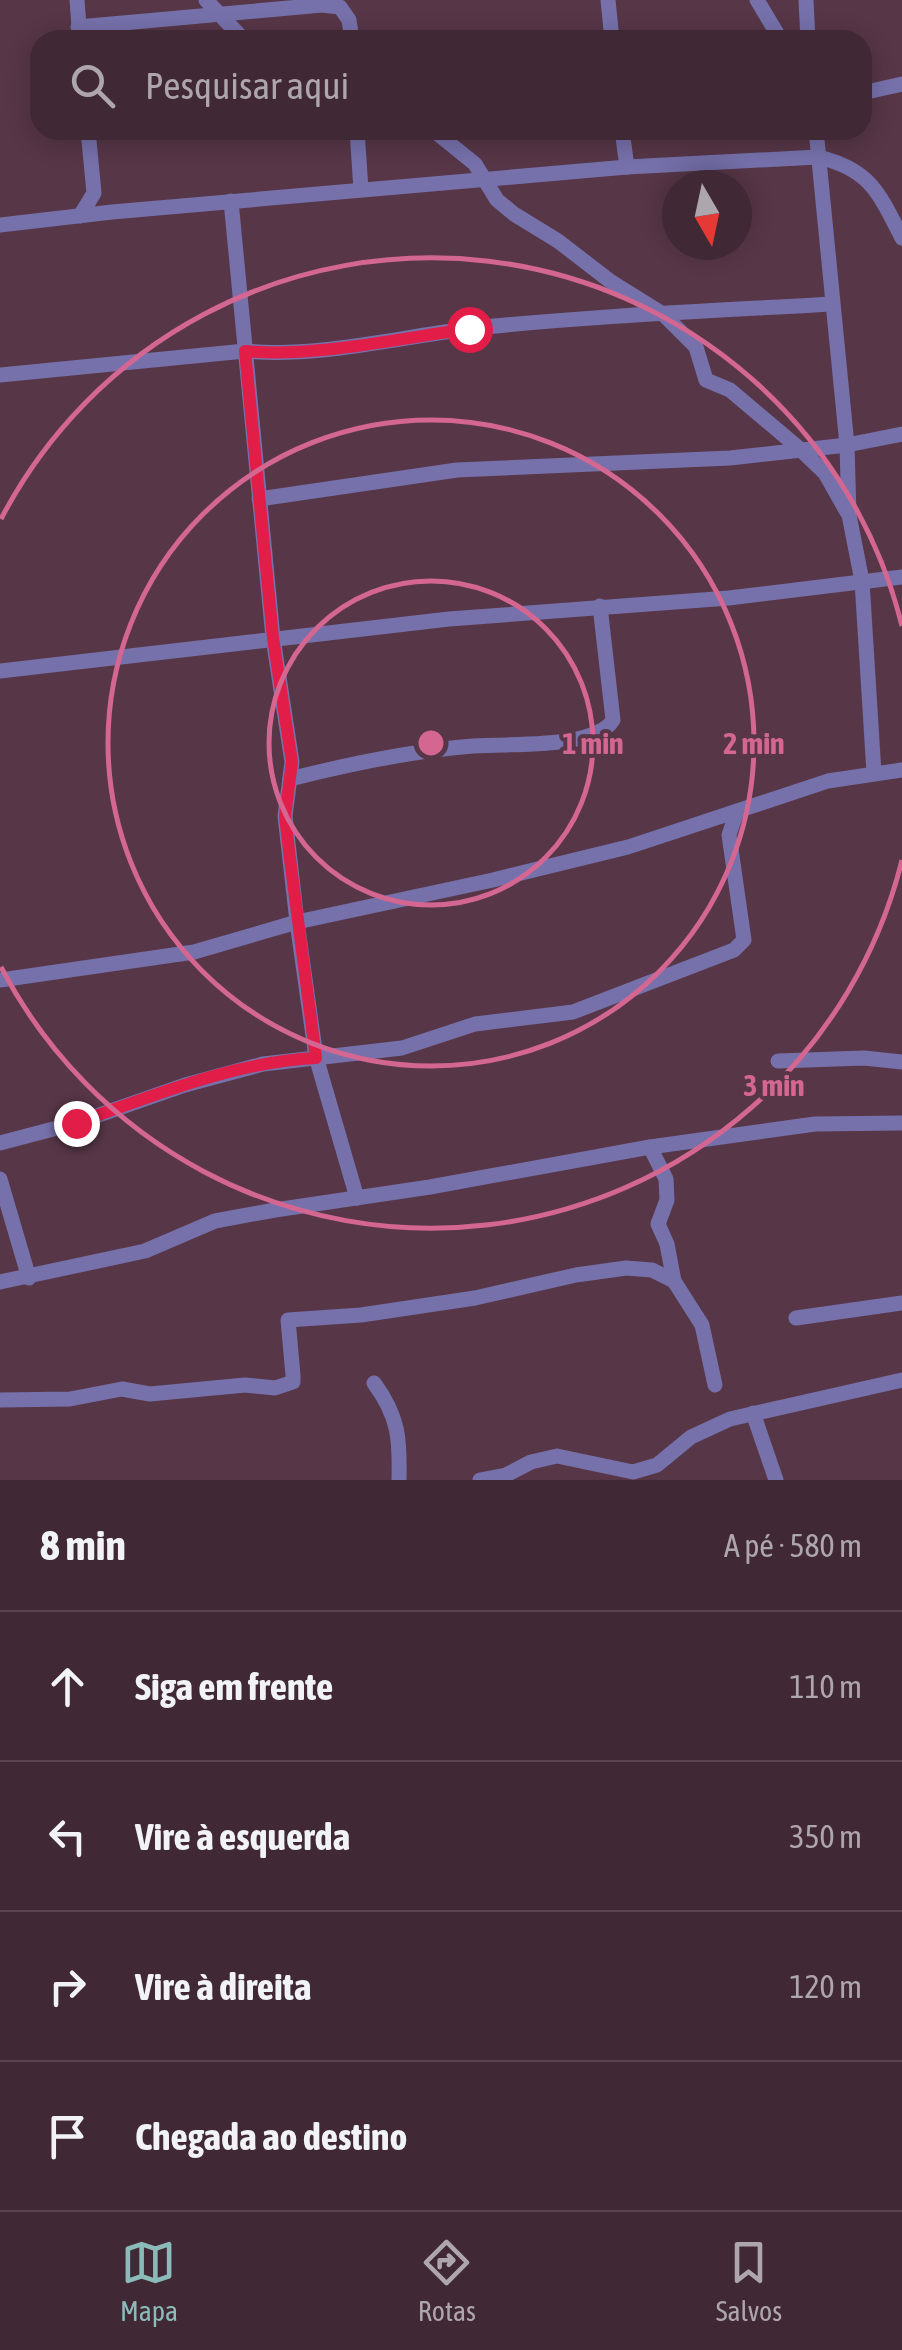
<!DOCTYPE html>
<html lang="pt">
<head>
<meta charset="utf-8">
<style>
  body { margin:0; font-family:"Asap Condensed",sans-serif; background:#4c3441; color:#f1f3f6 }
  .compass { position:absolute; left:662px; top:170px; width:90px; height:90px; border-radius:50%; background:#412835; box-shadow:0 5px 25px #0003; rotate:171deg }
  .stop { position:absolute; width:30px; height:30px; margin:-22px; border:8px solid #e11d48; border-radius:50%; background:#fff }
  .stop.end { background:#e11d48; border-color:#fff; box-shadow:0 2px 10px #0008 }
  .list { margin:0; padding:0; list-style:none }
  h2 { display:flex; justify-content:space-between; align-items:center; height:130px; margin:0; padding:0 40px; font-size:42px }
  h2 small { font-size:32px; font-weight:400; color:#aea6ad }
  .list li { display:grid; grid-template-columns:65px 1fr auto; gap:30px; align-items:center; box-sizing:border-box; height:150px; padding:0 40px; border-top:2px solid #5a4450 }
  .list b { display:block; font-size:38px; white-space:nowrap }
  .list em { font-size:32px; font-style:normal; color:#aea6ad }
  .icon { flex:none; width:55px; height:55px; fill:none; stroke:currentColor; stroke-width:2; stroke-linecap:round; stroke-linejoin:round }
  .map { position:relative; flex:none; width:902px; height:1480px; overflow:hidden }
  .search { position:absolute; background:#412835; box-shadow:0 5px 25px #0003; left:30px; right:30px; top:30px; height:110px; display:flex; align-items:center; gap:25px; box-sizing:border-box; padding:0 35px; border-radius:30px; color:#aea6ad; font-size:38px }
  .sheet { height:730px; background:#412835 }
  nav { display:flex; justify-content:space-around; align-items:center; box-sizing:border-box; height:140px; border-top:2px solid #5a4450; background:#412835; font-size:28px; color:#aea6ad }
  nav a { display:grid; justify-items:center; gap:5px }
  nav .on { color:#8bbbb9 }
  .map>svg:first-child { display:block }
</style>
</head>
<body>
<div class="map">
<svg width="902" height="1480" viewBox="0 0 902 1480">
  <rect width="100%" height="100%" fill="#573647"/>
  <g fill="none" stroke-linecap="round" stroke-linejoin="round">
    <g stroke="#7671ab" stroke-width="15">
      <path d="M77,0L80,40"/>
      <path d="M206,0L244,40"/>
      <path d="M608,0L612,40"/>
      <path d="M757,0L781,40"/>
      <path d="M806,0L808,40"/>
      <path d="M78,27L322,5L340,7L349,20L352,40"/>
      <path d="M862,93L902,84"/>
      <path d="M357,130L361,190"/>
      <path d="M433,130L475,164L497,200L514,214L558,241L610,281L663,314L696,347L706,380L730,390L801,450L825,473L847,512"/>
      <path d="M622,130L627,167"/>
      <path d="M816,130L847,445L849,515L862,581L874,773"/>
      <path d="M231,201L273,638L292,762L285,816L297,922L316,1057L357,1198"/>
      <path d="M80,216L94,193L88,130"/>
      <path d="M0,225L112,212L627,167L818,157C870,169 879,193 902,238"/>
      <path d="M0,375L245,351C316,358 395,338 466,329C587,316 710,311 832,304"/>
      <path d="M259,499L457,470L730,458L847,445L902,434"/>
      <path d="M0,671L449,619L729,598L902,577"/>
      <path d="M290,779C349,764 412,751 473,746C506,744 540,746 573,740C587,737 606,732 613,720L600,606"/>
      <path d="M0,980L194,952L297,922L493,880L628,847L828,781L902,770"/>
      <path d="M778,1061L864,1058L902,1062"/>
      <path d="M0,1143L76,1123L185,1085L263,1064L402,1048L475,1024L573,1012L734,950L744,940L729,835L737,811"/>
      <path d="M650,1147L666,1179L667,1200L658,1224L667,1244L674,1281"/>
      <path d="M0,1179L29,1278"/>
      <path d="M0,1282L145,1251L215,1221L275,1210L430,1187L650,1147L815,1124L902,1123"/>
      <path d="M796,1318L902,1303"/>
      <path d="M374,1383C399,1417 400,1439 399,1480"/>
      <path d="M0,1400L70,1399L122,1389L150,1394L245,1385L275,1388L293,1382V1375L288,1320L361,1315L475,1298L576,1275L626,1268L652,1270L674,1281L702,1325L715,1385"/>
      <path d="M753,1413L776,1480"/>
      <path d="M480,1480L506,1475L531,1462L557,1456L633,1472L657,1465L691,1437L730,1419L902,1380"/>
    </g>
  </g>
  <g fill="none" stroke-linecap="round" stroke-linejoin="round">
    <path stroke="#e11d48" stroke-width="12" d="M76,1123C153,1096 233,1062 316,1058L290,859L285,816L292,762L273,638L245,351C313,358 400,338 469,329"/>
  </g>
  <g fill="none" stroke="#d46692" stroke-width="5">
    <circle cx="431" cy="743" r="162"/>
    <circle cx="431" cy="743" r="323"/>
    <path d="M902 860A485 485 0 0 1 1 967M1 519A485 485 0 0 1 902 626"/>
  </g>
  <circle cx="431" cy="743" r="15" fill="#d46692" stroke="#573647" stroke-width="5"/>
  <g font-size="30" text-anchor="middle" font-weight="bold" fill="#d46692" stroke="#573647" stroke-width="8" stroke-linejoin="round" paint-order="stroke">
    <text x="593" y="754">1 min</text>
    <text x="754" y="754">2 min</text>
    <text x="774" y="1096">3 min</text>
  </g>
</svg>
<svg class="compass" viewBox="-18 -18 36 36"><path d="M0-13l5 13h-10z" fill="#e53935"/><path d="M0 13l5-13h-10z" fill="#aea6ad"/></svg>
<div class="stop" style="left:469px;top:329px"></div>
<div class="stop end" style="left:76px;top:1123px"></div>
<div class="search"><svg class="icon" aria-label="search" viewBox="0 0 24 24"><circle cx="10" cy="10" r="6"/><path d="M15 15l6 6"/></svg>Pesquisar aqui</div>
</div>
<section class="sheet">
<h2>8 min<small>A pé · 580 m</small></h2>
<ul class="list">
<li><svg class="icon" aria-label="ahead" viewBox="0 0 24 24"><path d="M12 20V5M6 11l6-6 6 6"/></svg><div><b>Siga em frente</b></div><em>110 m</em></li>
<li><svg class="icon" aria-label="left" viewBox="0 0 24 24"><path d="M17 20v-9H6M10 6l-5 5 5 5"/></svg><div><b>Vire à esquerda</b></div><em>350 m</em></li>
<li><svg class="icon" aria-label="right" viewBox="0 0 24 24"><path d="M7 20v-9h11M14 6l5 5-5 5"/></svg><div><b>Vire à direita</b></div><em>120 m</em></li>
<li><svg class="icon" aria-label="arrive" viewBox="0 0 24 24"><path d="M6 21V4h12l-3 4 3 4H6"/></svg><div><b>Chegada ao destino</b></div></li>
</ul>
</section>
<nav>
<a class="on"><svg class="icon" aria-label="map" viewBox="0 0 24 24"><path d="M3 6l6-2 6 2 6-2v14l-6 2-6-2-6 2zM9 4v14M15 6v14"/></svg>Mapa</a>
<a><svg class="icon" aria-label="directions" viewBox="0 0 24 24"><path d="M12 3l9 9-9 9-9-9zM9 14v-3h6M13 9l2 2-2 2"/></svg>Rotas</a>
<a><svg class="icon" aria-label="saved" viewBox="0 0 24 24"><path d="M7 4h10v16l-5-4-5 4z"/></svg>Salvos</a>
</nav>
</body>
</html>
